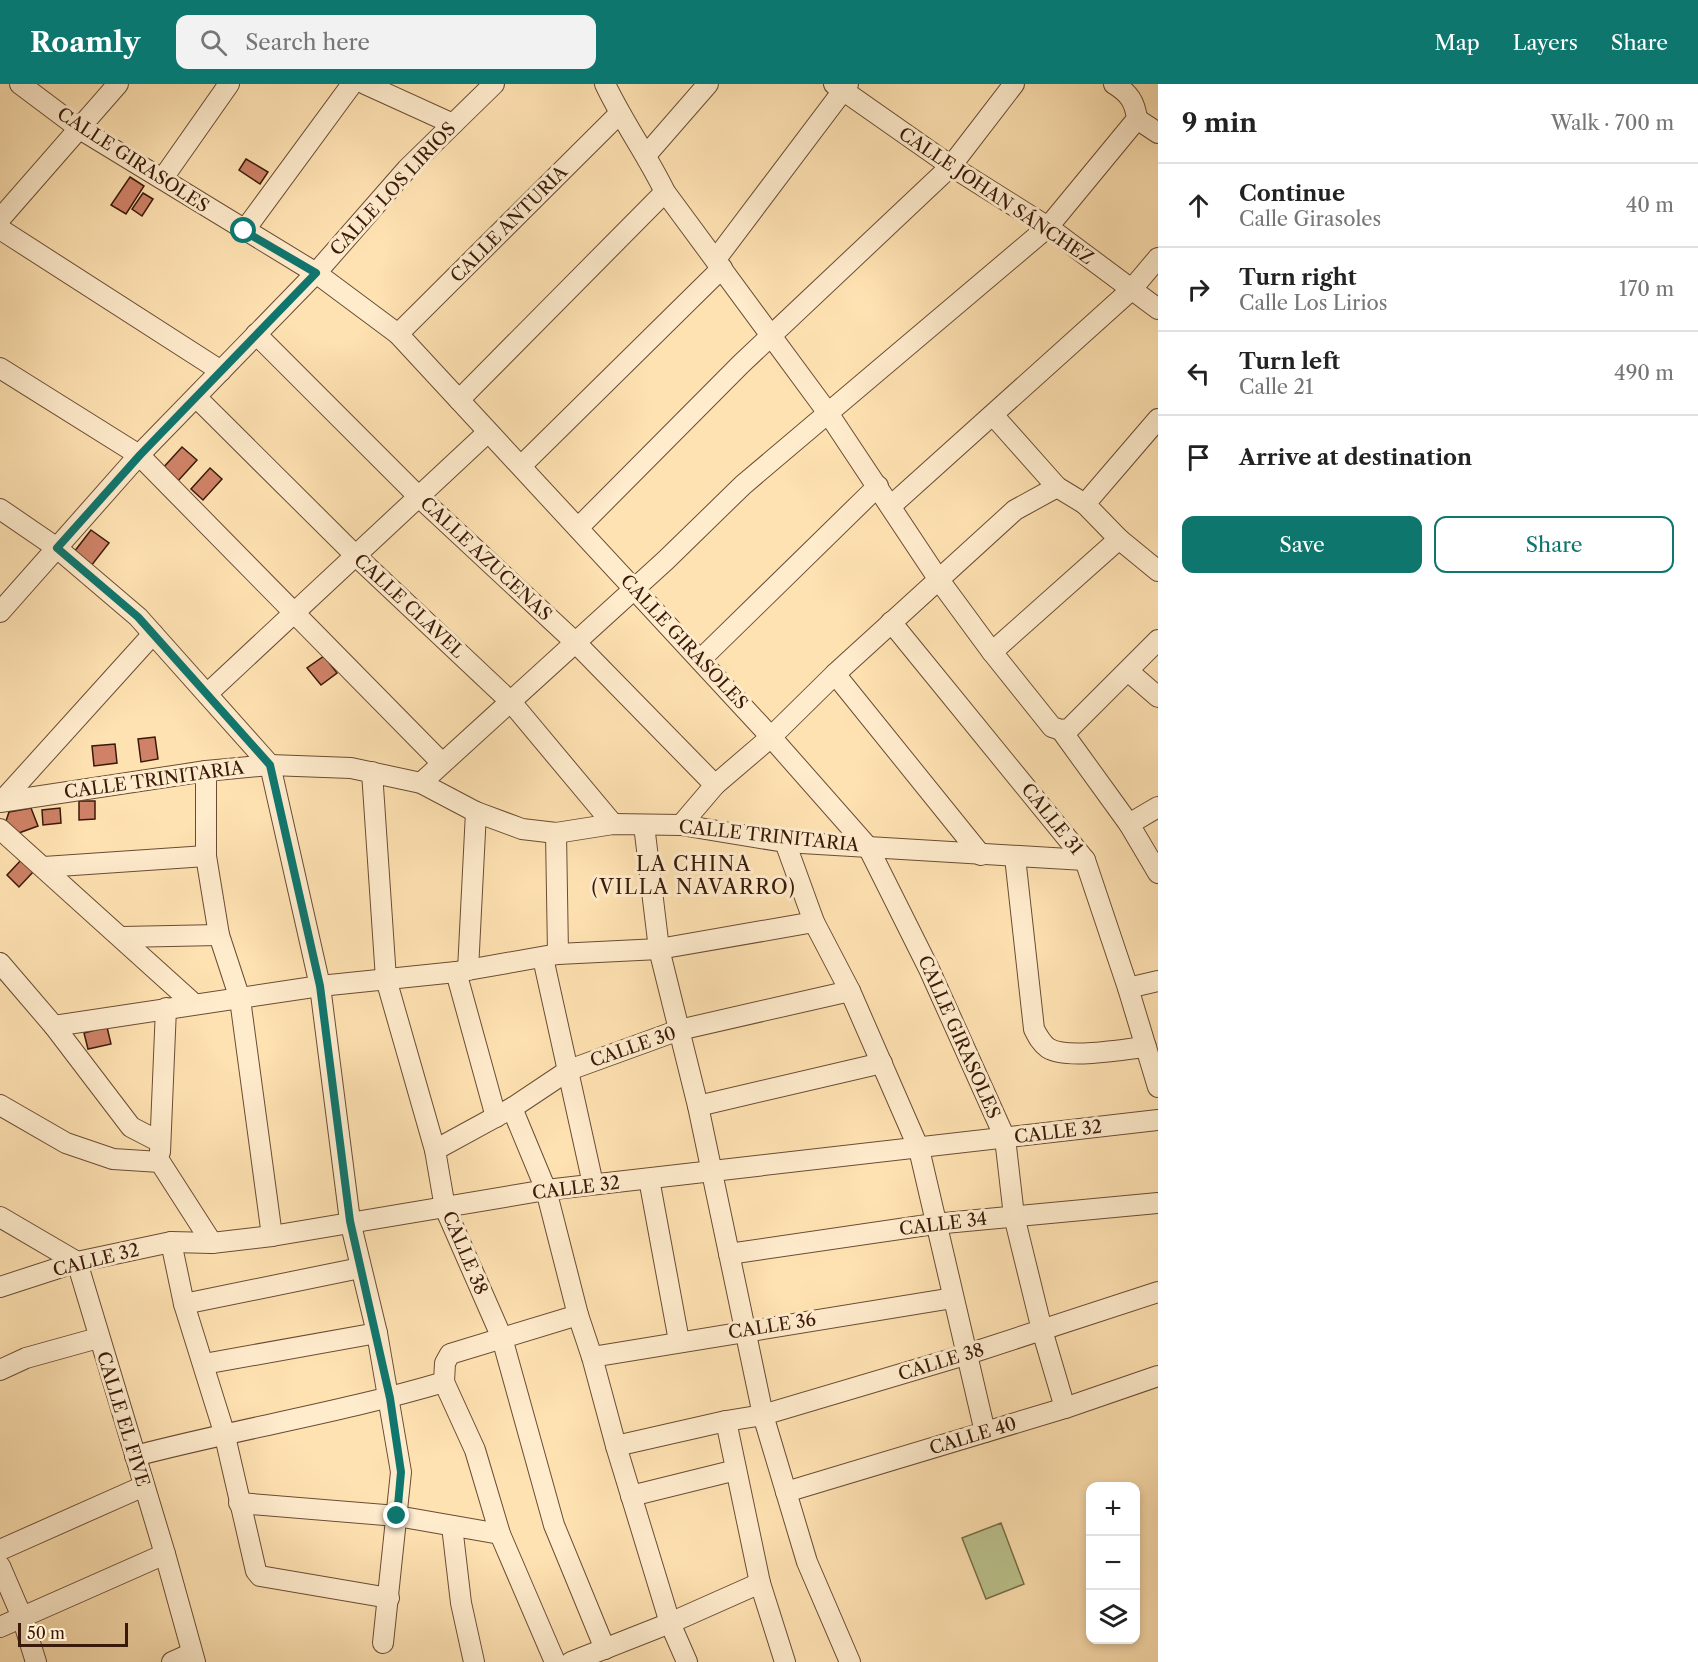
<!DOCTYPE html>
<html lang="en">
<head>
<meta charset="utf-8">
<style>
  body { margin:0; font-family:"Libre Caslon Text",serif; background:#f2f2f2; color:#222 }
  .controls { position:absolute; right:18px; bottom:18px; display:grid; overflow:hidden; border-radius:12px; box-shadow:0 3px 9px #0003 }
  .controls button { width:54px; height:54px; display:grid; place-items:center; padding:0; border:0; border-bottom:2px solid #e0e0e0; background:#fff; color:#222; font:30px sans-serif }
  .scale { position:absolute; left:18px; bottom:15px; width:110px; box-sizing:border-box; padding-left:6px; border:3px solid #391a0a; border-top:0; font-size:16px; line-height:21px; white-space:nowrap; color:#391a0a; -webkit-text-stroke:4px #ffeccd; paint-order:stroke }
  .stop { position:absolute; width:18px; height:18px; margin:-14px; border:4px solid #0f766e; border-radius:50%; background:#fff }
  .stop.end { background:#0f766e; border-color:#fff; box-shadow:0 2px 6px #0008 }
  .list { margin:0; padding:0; list-style:none }
  h2 { display:flex; justify-content:space-between; align-items:center; height:78px; margin:0; padding:0 24px; font-size:26px }
  h2 small { font-size:20px; font-weight:400; color:#767676 }
  .list li { display:grid; grid-template-columns:39px 1fr auto; gap:18px; align-items:center; box-sizing:border-box; height:84px; padding:0 24px; border-top:2px solid #e0e0e0 }
  .list b { display:block; font-size:22px; white-space:nowrap }
  .list p { margin:0; font-size:20px; white-space:nowrap; color:#767676 }
  .list em { font-size:20px; font-style:normal; color:#767676 }
  .actions { display:flex; gap:12px; padding:18px 24px }
  .actions a { flex:1; padding:14px 0; border:2px solid #0f766e; border-radius:12px; text-align:center; font-size:21px; color:#0f766e }
  .actions .main { background:#0f766e; color:#fff }
  .icon { flex:none; width:33px; height:33px; fill:none; stroke:currentColor; stroke-width:2; stroke-linecap:round; stroke-linejoin:round }
  .map { position:relative; flex:none; width:1158px; height:1578px; overflow:hidden }
  header { display:flex; align-items:center; gap:36px; box-sizing:border-box; height:84px; padding:0 30px; background:#0f766e; color:#fff }
  header strong { font-size:28px }
  nav { display:flex; gap:33px; margin-inline-start:auto; font-size:21px }
  .search { width:420px; height:54px; background:#f2f2f2; display:flex; align-items:center; gap:15px; box-sizing:border-box; padding:0 21px; border-radius:12px; color:#767676; font-size:22px }
  main { display:flex }
  aside { flex:1; background:#fff }
  .map>svg:first-child { display:block }
</style>
</head>
<body>
<header>
<strong>Roamly</strong>
<div class="search"><svg class="icon" aria-label="search" viewBox="0 0 24 24"><circle cx="10" cy="10" r="6"/><path d="M15 15l6 6"/></svg>Search here</div>
<nav><a>Map</a><a>Layers</a><a>Share</a></nav>
</header>
<main>
<div class="map">
<svg width="1158" height="1578" viewBox="0 0 1158 1578">
  <rect width="100%" height="100%" fill="#ffe2b2"/>
  <filter id="stains"><feTurbulence type="fractalNoise" baseFrequency=".00333" numOctaves="4"/><feColorMatrix values="0 0 0 0 .2 0 0 0 0 .09 0 0 0 0 .02 0 0 0 .5 -.17"/></filter>
  <radialGradient id="worn" r=".72"><stop offset=".6" stop-color="#630" stop-opacity="0"/><stop offset="1" stop-color="#630" stop-opacity=".3"/></radialGradient>
  <path fill="#bcc48f" stroke="#7a6f4c" stroke-width="1.5" d="M1001,1439L1024,1500L986,1515L962,1454Z"/>
  <g fill="#cf8267" stroke="#391a0a" stroke-width="1.5">
    <path d="M246,75L268,88L260,100L239,86Z"/>
    <path d="M130,93L144,102L126,130L111,121Z"/>
    <path d="M143,109L153,115L142,132L132,125Z"/>
    <path d="M182,363L197,376L177,398L162,385Z"/>
    <path d="M210,384L222,395L203,416L191,405Z"/>
    <path d="M91,446L109,459L91,482L74,468Z"/>
    <path d="M324,572L337,589L321,601L307,584Z"/>
    <path d="M155,653L158,675L141,678L138,655Z"/>
    <path d="M115,660L117,679L94,682L92,662Z"/>
    <path d="M79,717H95V735L79,736Z"/>
    <path d="M31,724L38,742L16,750L6,737L9,728Z"/>
    <path d="M60,724L61,739L43,741L42,726Z"/>
    <path d="M22,775L34,787L19,803L7,791Z"/>
    <path d="M107,943L111,960L88,965L84,949Z"/>
  </g>
  <g fill="none" stroke-linecap="round" stroke-linejoin="round">
    <g stroke="#6a4c34" stroke-width="22">
      <g id="minor">
        <path d="M20,0L80,45L316,189L398,250L771,653L868,763L929,885L1005,1054L1014,1132L1042,1246L1065,1324"/>
        <path d="M365,0L453,40"/>
        <path d="M605,0C623,38 647,71 665,108L828,329L939,496L992,568L1052,643L1061,646L1069,645L1158,556"/>
        <path d="M834,0L951,82L1048,143L1158,225"/>
        <path d="M1137,35L1158,49"/>
        <path d="M647,70L708,0"/>
        <path d="M163,94L229,0"/>
        <path d="M0,135L118,0"/>
        <path d="M0,145L221,287"/>
        <path d="M244,147L352,0"/>
        <path d="M716,175L848,0"/>
        <path d="M256,250L417,411L576,559L715,701"/>
        <path d="M398,250L619,30"/>
        <path d="M0,284L139,371L442,679"/>
        <path d="M196,313L355,471L511,618L613,740"/>
        <path d="M459,316L665,108"/>
        <path d="M993,331L1057,403"/>
        <path d="M1158,335L1085,420L1119,455L1158,487"/>
        <path d="M521,382L722,184"/>
        <path d="M892,421L1131,206L1158,174"/>
        <path d="M0,425L57,464L138,533L270,681L320,902L350,1137L377,1249L401,1388L383,1559"/>
        <path d="M578,444L741,280L951,82L1014,0"/>
        <path d="M0,528L139,371L316,189L407,85L494,0"/>
        <path d="M891,538L1085,776L1128,904L1158,1003"/>
        <path d="M992,568L1119,455"/>
        <path d="M700,576L878,402"/>
        <path d="M1128,587L1158,613"/>
        <path d="M835,590L981,771"/>
        <path d="M207,610L488,348"/>
        <path d="M1061,646L1129,740L1158,789"/>
        <path d="M206,687V772L219,851L240,915L272,1152"/>
        <path d="M372,688L386,895L435,1066L445,1124L502,1254L554,1441L605,1565"/>
        <path d="M421,699L666,476L743,401L1048,143L1137,35C1135,18 1129,9 1114,0"/>
        <path d="M2,717L153,550"/>
        <path d="M0,718L206,687L270,681L351,684L421,699L476,728L522,745L556,749L613,740L681,741L785,758L1085,776"/>
        <path d="M1129,740L1158,723"/>
        <path d="M644,741L659,865L698,1022L763,1331L807,1478L850,1578"/>
        <path d="M681,741L715,701L771,653L835,590L1015,426L1057,403L1085,420"/>
        <path d="M0,745L194,920"/>
        <path d="M556,749L558,870"/>
        <path d="M785,758L814,838L850,907L919,1065L985,1348"/>
        <path d="M1015,773L1034,945C1038,953 1041,959 1048,964C1067,976 1123,965 1146,963"/>
        <path d="M44,783L206,772"/>
        <path d="M122,853L219,851"/>
        <path d="M543,874L593,1100"/>
        <path d="M0,879L54,942L131,1043L160,1058"/>
        <path d="M468,886L476,728"/>
        <path d="M456,888L496,1033"/>
        <path d="M1128,904L1158,897"/>
        <path d="M54,942L320,902L456,888L558,870L659,865L814,838"/>
        <path d="M0,1021L66,1059L113,1075L160,1078L212,1159"/>
        <path d="M698,1022L882,979"/>
        <path d="M512,1024L546,1106L578,1231L592,1273L616,1362L670,1539L687,1578"/>
        <path d="M435,1066L512,1024L569,986L679,946L850,907"/>
        <path d="M160,1068L166,924"/>
        <path d="M649,1095L679,1257"/>
        <path d="M0,1133L77,1178L165,1470L195,1578"/>
        <path d="M171,1158L184,1220L360,1184"/>
        <path d="M729,1170L934,1140L1158,1119"/>
        <path d="M0,1203L77,1178L171,1158L212,1159L272,1152L546,1106L1158,1036"/>
        <path d="M184,1220L224,1348L256,1487L260,1492L389,1514"/>
        <path d="M592,1273L953,1214"/>
        <path d="M204,1280L377,1249"/>
        <path d="M0,1286L26,1274L98,1254"/>
        <path d="M444,1298L475,1366L500,1450L555,1578"/>
        <path d="M726,1337L760,1499L785,1578"/>
        <path d="M616,1362L726,1337L763,1331L965,1271L1158,1208"/>
        <path d="M135,1372C238,1345 343,1328 444,1298L445,1279L450,1270L578,1231"/>
        <path d="M786,1408L1065,1324L1158,1292"/>
        <path d="M631,1412L736,1386"/>
        <path d="M239,1419L397,1432L500,1450"/>
        <path d="M452,1442L461,1519L474,1578"/>
        <path d="M0,1466L144,1402"/>
        <path d="M0,1482L22,1533L36,1578"/>
        <path d="M0,1543L165,1470"/>
        <path d="M172,1578L192,1569"/>
        <path d="M571,1578L670,1539L760,1499"/>
      </g>
    </g>
    <use href="#minor" stroke="#ffeccd" stroke-width="20"/>
  </g>
  <g fill="none" stroke-linecap="round" stroke-linejoin="round">
    <path stroke="#0f766e" stroke-width="8" d="M244,147L316,189L140,371L57,464L138,533L270,681L320,902L350,1137L390,1314L401,1388L397,1432"/>
  </g>
  <g text-anchor="middle" stroke-width="6" stroke-linejoin="round" paint-order="stroke">
    <g font-size="18" fill="#391a0a" stroke="#ffeccd">
      <text transform="translate(133 76) rotate(33)" y="6">CALLE GIRASOLES</text>
      <text transform="translate(393 105) rotate(-47)" y="6">CALLE LOS LIRIOS</text>
      <text transform="translate(996 112) rotate(34)" y="6">CALLE JOHAN SÁNCHEZ</text>
      <text transform="translate(509 140) rotate(-45)" y="6">CALLE ANTURIA</text>
      <text transform="translate(486 475) rotate(43)" y="6">CALLE AZUCENAS</text>
      <text transform="translate(409 522) rotate(43)" y="6">CALLE CLAVEL</text>
      <text transform="translate(684 558) rotate(47)" y="6">CALLE GIRASOLES</text>
      <text transform="translate(154 696) rotate(-8)" y="6">CALLE TRINITARIA</text>
      <text transform="translate(1052 735) rotate(51)" y="6">CALLE 31</text>
      <text transform="translate(769 752) rotate(6)" y="6">CALLE TRINITARIA</text>
      <text transform="translate(959 953) rotate(66)" y="6">CALLE GIRASOLES</text>
      <text transform="translate(633 963) rotate(-19)" y="6">CALLE 30</text>
      <text transform="translate(1058 1048) rotate(-7)" y="6">CALLE 32</text>
      <text transform="translate(576 1104) rotate(-7)" y="6">CALLE 32</text>
      <text transform="translate(943 1140) rotate(-7)" y="6">CALLE 34</text>
      <text transform="translate(465 1169) rotate(67)" y="6">CALLE 38</text>
      <text transform="translate(96 1176) rotate(-14)" y="6">CALLE 32</text>
      <text transform="translate(772 1242) rotate(-9)" y="6">CALLE 36</text>
      <text transform="translate(941 1278) rotate(-17)" y="6">CALLE 38</text>
      <text transform="translate(123 1335) rotate(73)" y="6">CALLE EL FIVE</text>
      <text transform="translate(973 1352) rotate(-17)" y="6">CALLE 40</text>
    </g>
    <g font-size="20" letter-spacing="1.5" fill="#391a0a" stroke="#ffeccd">
      <text x="694" y="787">LA CHINA<tspan x="694" dy="23">(VILLA NAVARRO)</tspan></text>
    </g>
  </g>
  <rect width="100%" height="100%" filter="url(#stains)"/>
  <rect width="100%" height="100%" fill="url(#worn)"/>
</svg>
<div class="controls">
<button>+</button>
<button>−</button>
<button><svg class="icon" aria-label="layers" viewBox="0 0 24 24"><path d="M12 4l9 5-9 5-9-5zM3 14l9 5 9-5"/></svg></button>
</div>
<div class="scale">50 m</div>
<div class="stop" style="left:244px;top:147px"></div>
<div class="stop end" style="left:397px;top:1432px"></div>
</div>
<aside>
<h2>9 min<small>Walk · 700 m</small></h2>
<ul class="list">
<li><svg class="icon" aria-label="ahead" viewBox="0 0 24 24"><path d="M12 20V5M6 11l6-6 6 6"/></svg><div><b>Continue</b><p>Calle Girasoles</p></div><em>40 m</em></li>
<li><svg class="icon" aria-label="right" viewBox="0 0 24 24"><path d="M7 20v-9h11M14 6l5 5-5 5"/></svg><div><b>Turn right</b><p>Calle Los Lirios</p></div><em>170 m</em></li>
<li><svg class="icon" aria-label="left" viewBox="0 0 24 24"><path d="M17 20v-9H6M10 6l-5 5 5 5"/></svg><div><b>Turn left</b><p>Calle 21</p></div><em>490 m</em></li>
<li><svg class="icon" aria-label="arrive" viewBox="0 0 24 24"><path d="M6 21V4h12l-3 4 3 4H6"/></svg><div><b>Arrive at destination</b></div></li>
</ul>
<div class="actions"><a class="main">Save</a><a>Share</a></div>
</aside>
</main>
</body>
</html>
